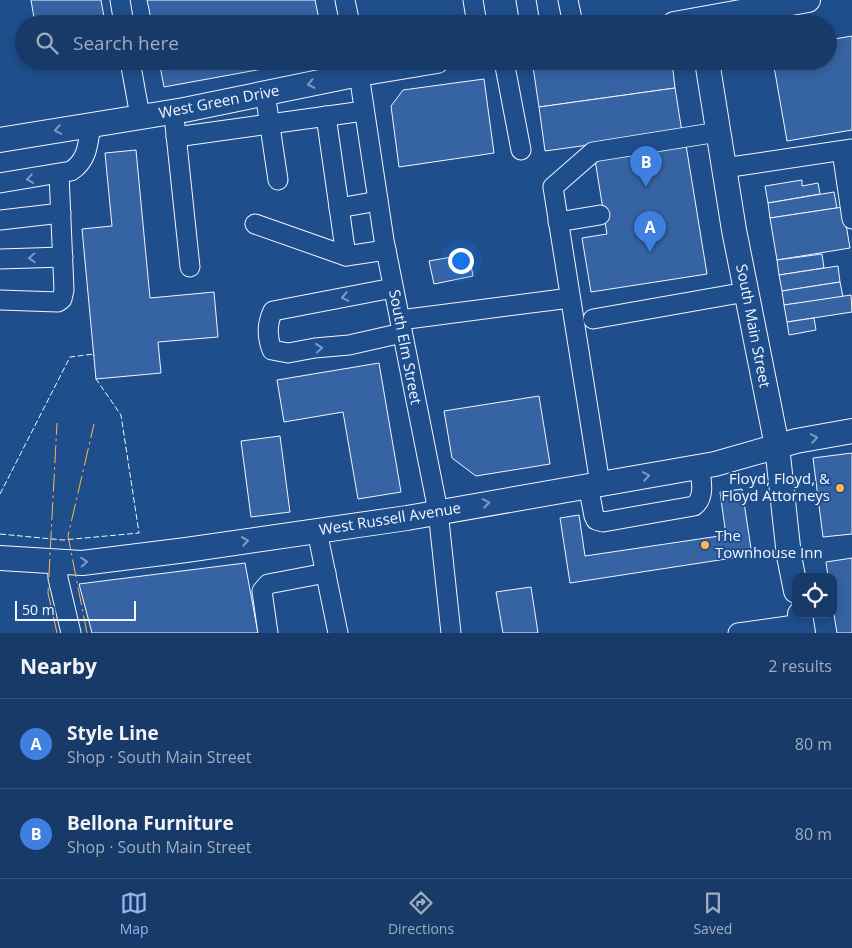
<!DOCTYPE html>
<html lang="en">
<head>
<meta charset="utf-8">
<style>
  body { margin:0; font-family:"Open Sans",sans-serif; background:#20416f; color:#f1f3f6 }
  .controls { position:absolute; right:15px; bottom:15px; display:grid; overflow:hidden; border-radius:10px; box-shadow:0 2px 8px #0003 }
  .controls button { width:45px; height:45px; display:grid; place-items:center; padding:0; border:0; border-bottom:1px solid #36547d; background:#173a69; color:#f1f3f6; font:25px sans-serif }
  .scale { position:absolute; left:15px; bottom:12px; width:121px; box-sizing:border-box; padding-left:5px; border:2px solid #f2f6ff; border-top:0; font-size:14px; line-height:18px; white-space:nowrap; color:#f2f6ff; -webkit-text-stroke:4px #1f4e8c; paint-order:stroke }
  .you { position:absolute; left:460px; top:260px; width:18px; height:18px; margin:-12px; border:4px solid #fff; border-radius:50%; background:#1a73e8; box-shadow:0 0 0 8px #1a73e833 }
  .badge { display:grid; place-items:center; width:32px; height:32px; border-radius:50%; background:#95b2f1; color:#fff; font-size:16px; font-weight:700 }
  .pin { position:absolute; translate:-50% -41px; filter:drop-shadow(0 1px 2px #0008) }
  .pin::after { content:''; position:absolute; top:26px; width:18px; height:15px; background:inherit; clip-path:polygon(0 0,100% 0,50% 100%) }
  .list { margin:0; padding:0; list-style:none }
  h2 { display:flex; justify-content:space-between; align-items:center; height:65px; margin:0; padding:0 20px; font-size:21px }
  h2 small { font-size:16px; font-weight:400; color:#9eadc0 }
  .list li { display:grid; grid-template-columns:32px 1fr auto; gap:15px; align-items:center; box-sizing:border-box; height:90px; padding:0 20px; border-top:1px solid #36547d }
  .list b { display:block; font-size:19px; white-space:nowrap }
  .list p { margin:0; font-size:16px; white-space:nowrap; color:#9eadc0 }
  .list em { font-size:16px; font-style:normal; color:#9eadc0 }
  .icon { flex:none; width:28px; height:28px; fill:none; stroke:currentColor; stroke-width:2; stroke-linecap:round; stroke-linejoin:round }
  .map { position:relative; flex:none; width:852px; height:633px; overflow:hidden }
  .search { position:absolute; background:#173a69; box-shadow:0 2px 8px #0003; left:15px; right:15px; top:15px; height:55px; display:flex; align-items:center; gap:12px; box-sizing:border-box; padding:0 18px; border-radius:28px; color:#9eadc0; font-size:19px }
  .sheet { height:245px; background:#173a69 }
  nav { display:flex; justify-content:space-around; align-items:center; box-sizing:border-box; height:70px; border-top:1px solid #36547d; background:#173a69; font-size:14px; color:#9eadc0 }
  nav a { display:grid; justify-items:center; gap:2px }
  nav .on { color:#95b2f1 }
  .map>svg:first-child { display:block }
</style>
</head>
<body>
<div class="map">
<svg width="852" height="633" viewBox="0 0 852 633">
  <rect width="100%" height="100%" fill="#1f4e8c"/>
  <g fill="#3563a3" stroke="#f2f6ff">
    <path d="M31,0H101L104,17L67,24H35Z"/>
    <path d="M147,0H315L320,24H152Z"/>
    <path d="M852,36V130L787,141L773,61H828V40Z"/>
    <path d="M159,61H306L164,87Z"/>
    <path d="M574,61H672L675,88L539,107L533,67Z"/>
    <path d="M484,79L494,153L399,167L391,106L403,90Z"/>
    <path d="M675,88L682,132L545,151L539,107Z"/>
    <path d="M686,145L707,274L591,292L582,238L607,234L595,160Z"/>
    <path d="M136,150L150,298L214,292L218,337L158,342L161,373L96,379L82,229L112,226L105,153Z"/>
    <path d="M802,180V186L818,183L820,194L768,203L765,186Z"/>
    <path d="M834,192L837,208L770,218L768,203Z"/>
    <path d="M843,207L850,248L777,260L770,218Z"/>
    <path d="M469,254L473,276L434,284L429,261Z"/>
    <path d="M822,254L824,268L779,275L777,260Z"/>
    <path d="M838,266L840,282L782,291L779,275Z"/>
    <path d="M840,282L843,297L784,305L782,291Z"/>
    <path d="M851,295L852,312L787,322L784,305Z"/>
    <path d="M814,318L816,330L789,335L787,322Z"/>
    <path d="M379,363L401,492L358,499L343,412L284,422L277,380Z"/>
    <path d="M539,396L550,464L476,476L452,458L444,411Z"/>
    <path d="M280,436L290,512L251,517L241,441Z"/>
    <path d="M852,453V534L823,537L813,458Z"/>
    <path d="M742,489L752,555L570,583L560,518L579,515L585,556L726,535L720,492Z"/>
    <path d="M852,558V633H837L833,609V577H828L826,562Z"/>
    <path d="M245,563L258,633H92L79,584Z"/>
    <path d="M531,587L538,633H503L496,592Z"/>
  </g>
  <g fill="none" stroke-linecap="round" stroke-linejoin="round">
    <g stroke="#f2f6ff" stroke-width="21">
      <g id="minor">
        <path d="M120,0L124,24"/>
        <path d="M345,0L350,24"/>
        <path d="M473,0L477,24"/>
        <path d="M526,0L530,24"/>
        <path d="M568,0L573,24"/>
        <path d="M130,61L140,116"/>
        <path d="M357,61L384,240L438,511L451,633"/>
        <path d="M504,61L521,150"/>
        <path d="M265,93L278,180"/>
        <path d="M326,116L346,256L386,250"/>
        <path d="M175,125L190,267"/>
        <path d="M176,137L364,111"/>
        <path d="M842,151L852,219"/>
        <path d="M724,168L852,149"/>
        <path d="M0,183L71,171C88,160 88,143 91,124"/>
        <path d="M339,208L378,201"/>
        <path d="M0,220L61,213"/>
        <path d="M558,222L600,215"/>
        <path d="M255,224L346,256"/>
        <path d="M0,259L63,257"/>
        <path d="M393,288L273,311C267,323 267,337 272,350L288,353L315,348L349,345L402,333"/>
        <path d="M0,300L58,302L62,299L64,290L59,174"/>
        <path d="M593,319L746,292"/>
        <path d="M400,320L570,298"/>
        <path d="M600,484L553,187L593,152L718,132"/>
        <path d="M588,485L594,516L596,520L603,522L694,506C706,497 701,479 699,466"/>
        <path d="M317,531L338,633"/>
        <path d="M57,561L58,578L71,633"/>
        <path d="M268,633L262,591L268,584L326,573"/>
        <path d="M738,633L802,624"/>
      </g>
    </g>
    <g stroke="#f2f6ff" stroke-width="26">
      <g id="major">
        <path d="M674,24L808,0"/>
        <path d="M707,61L734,230L777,446L789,556L796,591"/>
        <path d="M0,140L184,110L359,74L437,61"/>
        <path d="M0,558L82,563L186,550L407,518L715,464L796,441L852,431"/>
        <path d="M800,614L803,633"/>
      </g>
    </g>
    <use href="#minor" stroke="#1f4e8c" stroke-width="19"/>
    <use href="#major" stroke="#1f4e8c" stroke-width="24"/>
    <g stroke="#f2f6ff" stroke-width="1" stroke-dasharray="6 2.5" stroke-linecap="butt">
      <path d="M0,494L70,357L94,354V356"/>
      <path d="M0,534L63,540L139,533L121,415L96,379V376"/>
    </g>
    <g stroke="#ffb74d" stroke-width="1" stroke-dasharray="18 4 2.5 4" stroke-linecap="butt">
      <path d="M57,633L48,593L57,423"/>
      <path d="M87,633L68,536L94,424"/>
    </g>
  </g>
  <defs><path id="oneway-chevron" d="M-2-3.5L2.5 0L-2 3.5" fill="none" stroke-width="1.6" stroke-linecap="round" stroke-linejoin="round" transform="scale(1.25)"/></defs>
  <g stroke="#7e9ac0">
    <use href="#oneway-chevron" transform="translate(311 84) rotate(168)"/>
    <use href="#oneway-chevron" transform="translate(58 130) rotate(170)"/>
    <use href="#oneway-chevron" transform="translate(30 179) rotate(172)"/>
    <use href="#oneway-chevron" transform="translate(32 258) rotate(177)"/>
    <use href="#oneway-chevron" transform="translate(345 297) rotate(169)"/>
    <use href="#oneway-chevron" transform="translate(319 348) rotate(-7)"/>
    <use href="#oneway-chevron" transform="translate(814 438) rotate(-10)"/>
    <use href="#oneway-chevron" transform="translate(646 476) rotate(-10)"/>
    <use href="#oneway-chevron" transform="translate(486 503) rotate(-10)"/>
    <use href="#oneway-chevron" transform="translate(245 541) rotate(-8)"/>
    <use href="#oneway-chevron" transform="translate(84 562) rotate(-3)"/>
  </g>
  <g fill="#ffb74d" stroke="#1f4e8c" stroke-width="2">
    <circle cx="840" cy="488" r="5"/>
    <circle cx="705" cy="545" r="5"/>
  </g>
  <g text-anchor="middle" stroke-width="4" stroke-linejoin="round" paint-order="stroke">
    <g font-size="15" fill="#f2f6ff" stroke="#1f4e8c">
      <text transform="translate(219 102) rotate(-11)" y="5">West Green Drive</text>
      <text transform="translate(753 326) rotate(79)" y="5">South Main Street</text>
      <text transform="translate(405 347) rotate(79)" y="5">South Elm Street</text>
      <text transform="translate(390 519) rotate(-9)" y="5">West Russell Avenue</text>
    </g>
    <g font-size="15" fill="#f2f6ff" stroke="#1f4e8c" text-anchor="end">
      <text x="830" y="484">Floyd, Floyd, &amp;<tspan x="830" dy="17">Floyd Attorneys</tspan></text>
      <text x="715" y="541" text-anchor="start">The<tspan x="715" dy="17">Townhouse Inn</tspan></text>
    </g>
  </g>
</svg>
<div class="controls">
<button><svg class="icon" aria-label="locate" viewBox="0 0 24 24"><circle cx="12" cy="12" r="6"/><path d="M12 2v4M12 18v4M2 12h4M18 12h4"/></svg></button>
</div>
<div class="scale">50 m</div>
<div class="you"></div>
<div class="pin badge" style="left:650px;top:252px;background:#3f7fe0">A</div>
<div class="pin badge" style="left:646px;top:187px;background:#3f7fe0">B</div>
<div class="search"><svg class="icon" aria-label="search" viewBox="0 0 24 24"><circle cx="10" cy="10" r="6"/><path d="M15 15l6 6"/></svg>Search here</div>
</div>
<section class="sheet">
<h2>Nearby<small>2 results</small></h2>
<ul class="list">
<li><span class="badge" style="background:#3f7fe0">A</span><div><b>Style Line</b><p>Shop · South Main Street</p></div><em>80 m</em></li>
<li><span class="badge" style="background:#3f7fe0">B</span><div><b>Bellona Furniture</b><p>Shop · South Main Street</p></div><em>80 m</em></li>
</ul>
</section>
<nav>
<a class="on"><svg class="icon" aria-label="map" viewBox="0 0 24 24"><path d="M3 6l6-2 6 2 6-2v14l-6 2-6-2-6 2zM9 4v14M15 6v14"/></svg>Map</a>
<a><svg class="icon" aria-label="directions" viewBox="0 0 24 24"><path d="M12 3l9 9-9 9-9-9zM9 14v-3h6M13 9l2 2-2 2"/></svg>Directions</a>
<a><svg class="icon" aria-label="saved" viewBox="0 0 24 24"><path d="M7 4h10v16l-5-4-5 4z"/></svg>Saved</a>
</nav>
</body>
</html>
